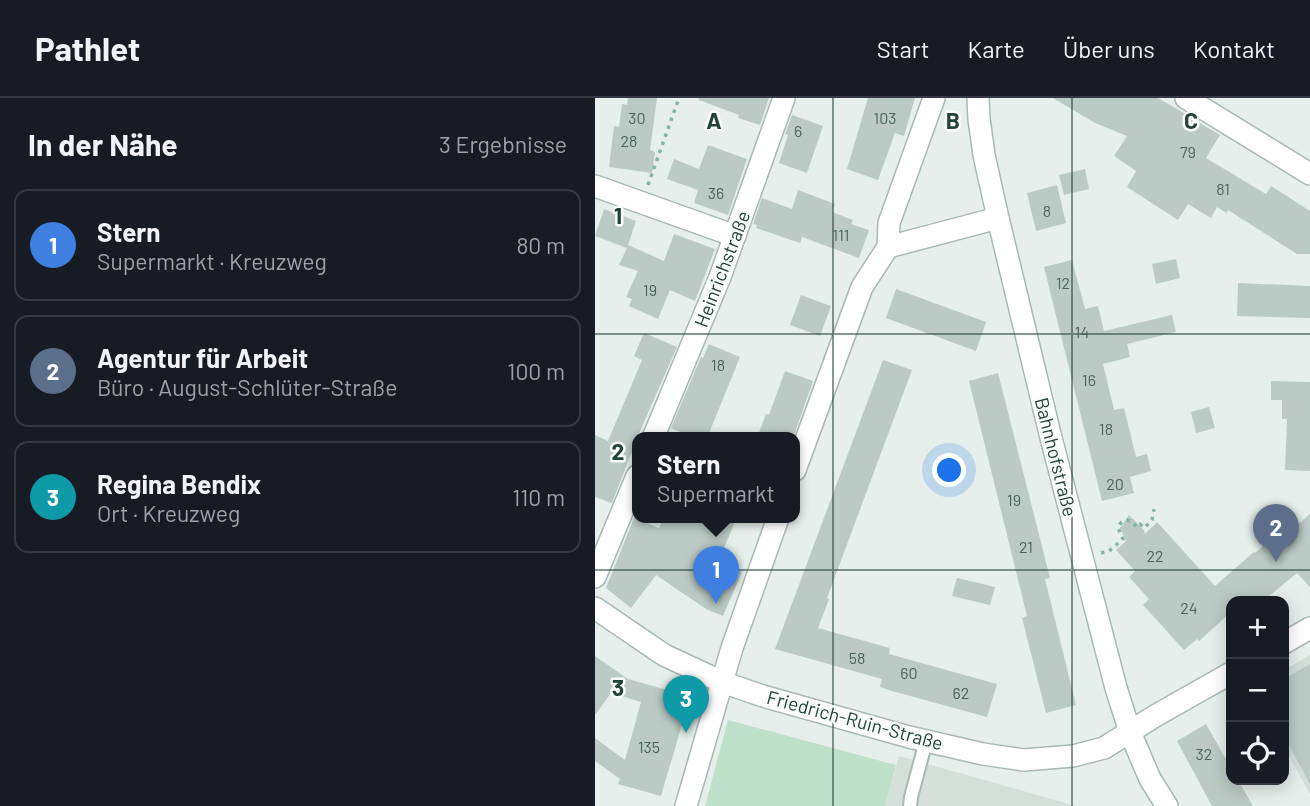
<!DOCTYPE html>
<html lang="de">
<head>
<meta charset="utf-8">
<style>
  body { margin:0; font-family:Barlow,sans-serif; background:#242831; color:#f1f3f6 }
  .controls { position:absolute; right:21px; bottom:21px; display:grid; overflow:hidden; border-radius:14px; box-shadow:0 4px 18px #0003 }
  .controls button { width:63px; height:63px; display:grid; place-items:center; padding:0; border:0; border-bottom:2px solid #363941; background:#171b24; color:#f1f3f6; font:35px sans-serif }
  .you { position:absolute; left:355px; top:373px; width:24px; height:24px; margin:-18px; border:5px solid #fff; border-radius:50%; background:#1a73e8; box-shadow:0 0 0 10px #1a73e833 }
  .badge { display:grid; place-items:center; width:46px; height:46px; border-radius:50%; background:#7c3aed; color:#fff; font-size:23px; font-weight:700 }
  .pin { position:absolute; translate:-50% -58px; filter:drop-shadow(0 2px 4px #0008) }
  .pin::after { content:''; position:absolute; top:37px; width:24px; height:21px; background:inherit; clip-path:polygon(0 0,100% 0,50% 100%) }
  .popup { position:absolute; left:37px; top:334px; width:168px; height:91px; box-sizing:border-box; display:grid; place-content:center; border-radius:14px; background:#171b24; filter:drop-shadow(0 2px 5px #0005); font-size:23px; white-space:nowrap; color:#9ea1a6 }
  .popup b { font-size:26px; color:#f1f3f6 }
  .popup::after { content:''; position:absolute; left:50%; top:100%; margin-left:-14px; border:14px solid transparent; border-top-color:#171b24 }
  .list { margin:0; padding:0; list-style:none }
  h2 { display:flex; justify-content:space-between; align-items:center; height:91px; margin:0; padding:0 28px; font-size:30px }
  h2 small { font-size:23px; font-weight:400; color:#9ea1a6 }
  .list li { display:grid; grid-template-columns:46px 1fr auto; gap:21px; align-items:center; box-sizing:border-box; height:112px; margin:0 14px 14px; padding:0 14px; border:2px solid #363941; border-radius:14px }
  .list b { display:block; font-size:26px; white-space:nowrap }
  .list p { margin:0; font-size:23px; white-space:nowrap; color:#9ea1a6 }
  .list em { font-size:23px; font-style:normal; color:#9ea1a6 }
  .icon { flex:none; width:38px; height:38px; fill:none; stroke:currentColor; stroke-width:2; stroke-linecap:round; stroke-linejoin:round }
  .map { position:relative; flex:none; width:715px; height:708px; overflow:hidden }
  header { display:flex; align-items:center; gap:42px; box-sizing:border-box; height:98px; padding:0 35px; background:#171b24; border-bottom:2px solid #363941 }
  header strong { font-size:33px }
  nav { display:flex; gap:38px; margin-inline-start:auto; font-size:24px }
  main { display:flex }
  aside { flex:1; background:#171b24 }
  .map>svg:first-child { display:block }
</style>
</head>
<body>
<header>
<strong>Pathlet</strong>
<nav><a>Start</a><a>Karte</a><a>Über uns</a><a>Kontakt</a></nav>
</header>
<main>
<aside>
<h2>In der Nähe<small>3 Ergebnisse</small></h2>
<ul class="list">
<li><span class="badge" style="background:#3f7fe0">1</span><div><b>Stern</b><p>Supermarkt · Kreuzweg</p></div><em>80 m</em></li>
<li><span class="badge" style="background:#5c6f8a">2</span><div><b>Agentur für Arbeit</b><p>Büro · August-Schlüter-Straße</p></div><em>100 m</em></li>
<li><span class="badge" style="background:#0f9aa8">3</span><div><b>Regina Bendix</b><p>Ort · Kreuzweg</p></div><em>110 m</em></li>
</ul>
</aside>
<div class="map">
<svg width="715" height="708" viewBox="0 0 715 708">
  <rect width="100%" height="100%" fill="#e6efeb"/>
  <g fill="#d4dfda">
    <path d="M715,557V696L689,649V572Z"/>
    <path d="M304,658L481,708H290Z"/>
  </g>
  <path fill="#bfe0c8" d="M133,622L301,667L290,708H110Z"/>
  <g fill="#bbcac4">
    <path d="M33,0H62L55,52L60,54L57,75L14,69L19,28L24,29L27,6L32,7Z"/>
    <path d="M104,0H174L165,27L143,20L144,17L104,2Z"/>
    <path d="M273,0H320L309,38L300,35L283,82L252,71Z"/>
    <path d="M458,0H563L582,11L625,37L611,60L671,96L676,88L715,113V156H702L633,112L632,115L622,109L616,120L593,106L583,122L532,89L541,73L519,58L532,38L500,25Z"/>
    <path d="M197,17L228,28L212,75L184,65L193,37L190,36Z"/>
    <path d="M113,47L152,61L133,117L99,105L103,92L72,81L79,61L104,71Z"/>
    <path d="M490,71L494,91L469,97L464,77Z"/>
    <path d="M462,87L471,125L441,133L432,95Z"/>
    <path d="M203,92L240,106L237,114L258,122L256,126L274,132L264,160L207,139L205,145L161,130L162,127L158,126L167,100L197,111Z"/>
    <path d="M9,111L41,123L33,147L69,163L79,136L120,151L100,203L75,192L63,221L34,208L37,201L31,199L43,173L24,167L32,150L0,138Z"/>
    <path d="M581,161L585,180L561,186L557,166Z"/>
    <path d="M477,162L490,211L503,208L509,233L577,217L581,234L532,246L535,259L508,266L519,312L529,310L541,359L552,356L556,373L535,379L539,395L507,403L449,169Z"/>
    <path d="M643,185L715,188V220L642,218Z"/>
    <path d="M301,191L391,224L381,253L291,220Z"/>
    <path d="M206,197L236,208L225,238L195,227Z"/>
    <path d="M49,235L82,249L42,340L17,405L0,399V337L13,343L47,262L39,258Z"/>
    <path d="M114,246L145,259L112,340H100L76,330L106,259L108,260Z"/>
    <path d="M288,262L317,272L232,500L234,501L223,530L295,550L294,556L402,586L392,619L297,593L285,589L287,581L180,551Z"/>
    <path d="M190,273L218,283L198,340H162L171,316L174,317Z"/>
    <path d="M403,275L455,480L450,481L481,607L451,615L427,520L432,518L374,283Z"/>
    <path d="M676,283L715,284V373L690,372L692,321H687V302H676Z"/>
    <path d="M614,309L620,330L601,335L596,314Z"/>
    <path d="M715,416V489L702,475L668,503H636V514L604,543L602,541L589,552L548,507L554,501L534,479L540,473L521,452L531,443L525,430L534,417L549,432L550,436L562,424L620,488L659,454L660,455L675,442L680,447Z"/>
    <path d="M39,420L64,430L69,420H131L140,424L123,464L147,474L128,518L111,511L61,477L36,510L11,490Z"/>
    <path d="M362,480L400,489L395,507L357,498Z"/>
    <path d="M0,558L33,581L83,595L78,613L85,615L83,621L88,623L66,698L23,686L25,681L0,663V640L30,662L46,604L16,595L0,617Z"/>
    <path d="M715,566V686L689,638V581Z"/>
    <path d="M611,626L636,670V682H643L658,708H617L582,643Z"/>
  </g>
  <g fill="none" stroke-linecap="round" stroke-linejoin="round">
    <g stroke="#a8b8b2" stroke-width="16">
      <path id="lane" d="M315,708L316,699L331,643"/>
    </g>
    <g stroke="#a8b8b2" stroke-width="24">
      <g id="street">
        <path d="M591,0L715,76"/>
        <path d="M0,88L140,138"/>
        <path d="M293,149L403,120"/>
        <path d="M58,340L125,179L189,0"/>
        <path d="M200,372L267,189L293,149L294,125L339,0"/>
        <path d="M0,479L42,378"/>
        <path d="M0,510L69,557L127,584L168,598L314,639L388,656L429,662L478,658L509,650L560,618L636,575"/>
        <path d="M689,545L715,530"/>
        <path d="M91,708L137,550L183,420"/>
      </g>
    </g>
    <g stroke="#a4bbb3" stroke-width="24">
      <path id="secondary" d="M383,0L384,21L389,57L403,120L455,336L521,590L535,634L555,681L572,708"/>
    </g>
    <g stroke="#86b3a5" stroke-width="3.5" stroke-dasharray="3.5 5" stroke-linecap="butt">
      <path d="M53,87L84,0"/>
      <path d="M506,455L514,453L528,441L523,430C525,424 529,421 536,423L542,429L545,426L549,430L557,422L559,411"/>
    </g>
    <use href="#lane" stroke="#fff" stroke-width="12"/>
    <use href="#street" stroke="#fff" stroke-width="21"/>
    <use href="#secondary" stroke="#fff" stroke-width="21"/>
  </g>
  <path fill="none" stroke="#24423a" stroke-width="2" stroke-opacity="0.55" d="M238,0V708M477,0V708M0,236H715M0,472H715"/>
  <g text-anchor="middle" stroke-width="5" stroke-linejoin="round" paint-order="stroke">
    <g font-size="16" fill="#4a645c">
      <text x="42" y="26">30</text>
      <text x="290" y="26">103</text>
      <text x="203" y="39">6</text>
      <text x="34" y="49">28</text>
      <text x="593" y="60">79</text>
      <text x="628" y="97">81</text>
      <text x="121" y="101">36</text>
      <text x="452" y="119">8</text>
      <text x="246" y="143">111</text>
      <text x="468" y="191">12</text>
      <text x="55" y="198">19</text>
      <text x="487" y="240">14</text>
      <text x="123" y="273">18</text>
      <text x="494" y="288">16</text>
      <text x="511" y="337">18</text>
      <text x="520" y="392">20</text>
      <text x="419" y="408">19</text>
      <text x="431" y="455">21</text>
      <text x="560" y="464">22</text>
      <text x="594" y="516">24</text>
      <text x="262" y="566">58</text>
      <text x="314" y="581">60</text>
      <text x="366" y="601">62</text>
      <text x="54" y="655">135</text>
      <text x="609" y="662">32</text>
    </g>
    <g font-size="19" fill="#24423a" stroke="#f7fbf9">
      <text transform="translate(127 171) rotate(-69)" y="7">Heinrichstraße</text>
      <text transform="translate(461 359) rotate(76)" y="7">Bahnhofstraße</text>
      <text transform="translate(260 622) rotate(15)" y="7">Friedrich-Ruin-Straße</text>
    </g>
  </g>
  <g font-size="23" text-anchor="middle" font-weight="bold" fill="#24423a" stroke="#f7fbf9" stroke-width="5" stroke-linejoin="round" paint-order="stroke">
    <text x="119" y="31">A</text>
    <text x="358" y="31">B</text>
    <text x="596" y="31">C</text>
    <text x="23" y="126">1</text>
    <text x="23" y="362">2</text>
    <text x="23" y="598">3</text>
  </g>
</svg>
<div class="controls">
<button>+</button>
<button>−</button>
<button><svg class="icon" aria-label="locate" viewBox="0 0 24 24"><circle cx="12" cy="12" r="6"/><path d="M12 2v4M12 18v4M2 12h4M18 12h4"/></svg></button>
</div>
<div class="you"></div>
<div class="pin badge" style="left:121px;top:506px;background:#3f7fe0">1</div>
<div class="popup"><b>Stern</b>Supermarkt</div>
<div class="pin badge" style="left:681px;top:464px;background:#5c6f8a">2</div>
<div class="pin badge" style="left:91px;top:635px;background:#0f9aa8">3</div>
</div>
</main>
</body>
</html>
